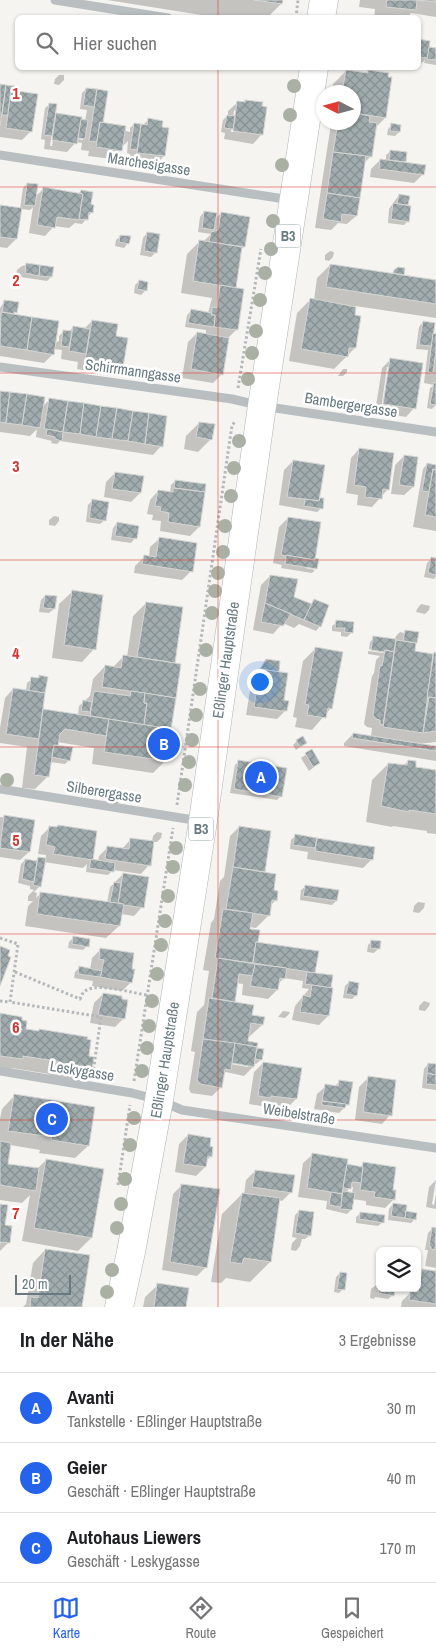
<!DOCTYPE html>
<html lang="de">
<head>
<meta charset="utf-8">
<style>
  body { margin:0; font-family:"Archivo Narrow",sans-serif; background:#f2f2f2; color:#202124 }
  .controls { position:absolute; right:15px; bottom:15px; display:grid; overflow:hidden; border-radius:8px; box-shadow:0 1px 4px #0004 }
  .controls button { width:45px; height:45px; display:grid; place-items:center; padding:0; border:0; border-bottom:1px solid #e0e0e0; background:#fff; color:#202124; font:25px sans-serif }
  .compass { position:absolute; left:316px; top:85px; width:45px; height:45px; border-radius:50%; background:#fff; box-shadow:0 1px 4px #0004; rotate:276deg }
  .scale { position:absolute; left:15px; bottom:12px; width:56px; box-sizing:border-box; padding-left:5px; border:2px solid #667a80; border-top:0; font-size:14px; line-height:18px; white-space:nowrap; color:#667a80; -webkit-text-stroke:4px #fff; paint-order:stroke }
  .you { position:absolute; left:259px; top:681px; width:18px; height:18px; margin:-12px; border:4px solid #fff; border-radius:50%; background:#1a73e8; box-shadow:0 0 0 8px #1a73e833 }
  .badge { display:grid; place-items:center; width:32px; height:32px; border-radius:50%; background:#2563eb; color:#fff; font-size:16px; font-weight:700 }
  .pin { position:absolute; translate:-50% -50%; border:2px solid #fff; box-shadow:0 1px 5px #0006 }
  .list { margin:0; padding:0; list-style:none }
  h2 { display:flex; justify-content:space-between; align-items:center; height:65px; margin:0; padding:0 20px; font-size:21px }
  h2 small { font-size:16px; font-weight:400; color:#757577 }
  .list li { display:grid; grid-template-columns:32px 1fr auto; gap:15px; align-items:center; box-sizing:border-box; height:70px; padding:0 20px; border-top:1px solid #e0e0e0 }
  .list b { display:block; font-size:19px; white-space:nowrap }
  .list p { margin:0; font-size:16px; white-space:nowrap; color:#757577 }
  .list em { font-size:16px; font-style:normal; color:#757577 }
  .icon { flex:none; width:28px; height:28px; fill:none; stroke:currentColor; stroke-width:2; stroke-linecap:round; stroke-linejoin:round }
  .map { position:relative; flex:none; width:436px; height:1307px; overflow:hidden }
  .search { position:absolute; background:#fff; box-shadow:0 1px 4px #0004; left:15px; right:15px; top:15px; height:55px; display:flex; align-items:center; gap:12px; box-sizing:border-box; padding:0 18px; border-radius:8px; color:#757577; font-size:19px }
  .sheet { height:275px; background:#fff }
  nav { display:flex; justify-content:space-around; align-items:center; box-sizing:border-box; height:70px; border-top:1px solid #e0e0e0; background:#fff; font-size:14px; color:#757577 }
  nav a { display:grid; justify-items:center; gap:2px }
  nav .on { color:#2563eb }
  .map>svg:first-child { display:block }
</style>
</head>
<body>
<div class="map">
<svg width="436" height="1307" viewBox="0 0 436 1307">
  <defs>
    <pattern id="building-cross-hatch" width="8" height="8" patternUnits="userSpaceOnUse" patternTransform="scale(1.25)"><rect width="8" height="8" fill="#a1acae"/><path d="M0 0l8 8M0 8l8-8" fill="none" stroke="#879193"/></pattern>
  </defs>
  <rect width="100%" height="100%" fill="#f5f4f1"/>
  <g fill="#0003" fill-rule="evenodd">
    <path d="M107,0H281V4L267,18H220Z"/>
    <path d="M360,0H436V17L411,13L407,18H374L375,9L359,7Z"/>
    <path d="M418,40L428,48L436,50V65L424,63L425,60L418,66Z"/>
    <path d="M346,71L366,74L369,71L385,118L375,128L370,157L363,164L356,216L347,224L338,223L331,230L315,228L331,124L328,122H354V92H332L333,84Z"/>
    <path d="M59,75H64V80L59,85L54,84L55,79Z"/>
    <path d="M0,85L14,87L13,92L31,131L22,140L0,137Z"/>
    <path d="M86,89L106,92L102,124L130,132V128L134,124L143,125L148,120L164,156L155,165L129,161L130,154L127,153L128,141L124,145H122L121,150L112,159L88,156L89,151L81,150L82,143L76,142L67,152L44,149L45,140L41,139L45,108L50,104L55,114L80,118L79,123L85,121L87,110L80,109L82,93ZM54,119L56,120L52,146H50ZM83,137V140L72,138Z"/>
    <path d="M245,101L261,135L253,144L224,139L225,133L221,132L223,120L228,115V111L237,103H243ZM237,108L236,117H233L234,111ZM233,119H236L234,132H231Z"/>
    <path d="M392,125L399,132L395,136L387,135L388,129Z"/>
    <path d="M391,151L406,154L405,163L423,174L414,183L370,177L371,169L380,160L386,161V155Z"/>
    <path d="M27,184L35,197L44,188L78,194L81,191L91,193L89,206L92,212L82,224L75,223L69,228L54,226L45,236L29,233L33,207L30,210L21,209L16,239L7,248L0,247V206L20,209L23,188Z"/>
    <path d="M399,195L408,197V221L404,225L388,223L389,209Z"/>
    <path d="M204,212L214,220L221,213L244,247L240,250L234,288L242,290L236,330L228,338L222,374L213,383L182,378L188,342L197,333L206,335V330L185,327L187,315L191,311L208,313L212,298L181,293L187,254L200,241L203,242L211,234L198,232L200,217Z"/>
    <path d="M147,233L156,252L151,257L140,255L143,238Z"/>
    <path d="M121,236L128,243L124,248L115,246L116,240Z"/>
    <path d="M330,251L334,252L333,257L329,261L325,260V255Z"/>
    <path d="M26,265L51,277L47,281L21,277V276L16,275L17,270L22,266Z"/>
    <path d="M330,265L391,274L395,271L404,269L403,276L436,281V318L355,306L353,316L355,348L334,369L289,361L297,313L310,300H314L317,278Z"/>
    <path d="M139,281L146,290L141,295L134,293L135,285Z"/>
    <path d="M5,301L16,312L13,315L55,343L59,341V336L64,331L69,332L73,327L84,329L92,321L115,337L122,366L113,375L77,369L78,362L61,359L62,350L54,349L53,354L44,363L0,356V308Z"/>
    <path d="M423,322L432,334L436,335V405L432,409L427,408L430,388L434,385L424,383L428,350L416,349L419,327Z"/>
    <path d="M391,359L414,408L406,417L375,412L382,368ZM387,367H390L384,410H381Z"/>
    <path d="M343,369H347V372L343,376H338Z"/>
    <path d="M0,392L42,407L49,400L161,446L153,455L60,441L57,444L51,443L52,441L36,437L37,429L30,436L0,432Z"/>
    <path d="M199,423L211,439L198,452L184,449L186,436Z"/>
    <path d="M359,449L388,489L372,507L357,505L358,495L346,493L351,458Z"/>
    <path d="M404,456L413,487L404,495L391,494L395,465Z"/>
    <path d="M293,461L318,502L321,499L322,508L317,512L279,505L284,470Z"/>
    <path d="M427,464L436,471V531L413,527L423,469Z"/>
    <path d="M115,473L140,493L131,502L104,497L106,482Z"/>
    <path d="M175,481L205,485L199,527L190,536L160,531L161,521L152,520L153,515L147,514L150,500L158,491L170,493L171,485Z"/>
    <path d="M93,500L105,520L100,524L86,522L88,505Z"/>
    <path d="M54,516L59,517V521L55,526L49,525V520Z"/>
    <path d="M288,518L307,566L305,568L315,570L312,573L281,568L282,565L273,563L279,527Z"/>
    <path d="M117,523L135,538L131,543L111,540L113,528Z"/>
    <path d="M159,539L191,571L182,580L134,573L135,566L144,557H149L150,547Z"/>
    <path d="M431,559H436V576L434,579L424,577L427,563Z"/>
    <path d="M270,576L296,580L292,598L320,626L316,631L299,624L294,628L283,623L273,634L253,630L261,585Z"/>
    <path d="M72,592L94,649L82,662L52,658L59,604Z"/>
    <path d="M45,596L54,609L49,613L39,612L41,600Z"/>
    <path d="M146,603L182,608L174,664L165,761L153,773L92,764L94,748L57,742V746L69,760L65,764L50,762L47,777L35,789L22,788L27,747L0,743V728L5,698L13,689L26,691L27,683L32,679H37L39,677L41,713L44,711L78,716L79,706L90,696L93,679L105,666L112,668L124,656L127,657L133,616Z"/>
    <path d="M421,604L430,606L429,610L425,614L416,612L417,609Z"/>
    <path d="M337,622L351,633L347,637L341,636V632L332,631V626Z"/>
    <path d="M405,631L415,643L414,653L433,655L436,654V742L418,744L436,747V761L344,746V743L353,734L371,737L372,728L367,727L364,724L372,676L374,673L376,660L380,656L368,654V651L383,653L385,651L369,649L370,642L374,637L395,640L396,636L400,632L404,633Z"/>
    <path d="M316,648L331,708L312,730L295,727L297,718L293,717L303,661Z"/>
    <path d="M266,660L277,673L282,701L286,710L277,719L246,715L252,679Z"/>
    <path d="M297,741L305,743L296,750L293,745Z"/>
    <path d="M311,751L319,763L309,771L301,758Z"/>
    <path d="M239,761L281,796L277,800L230,793L235,765Z"/>
    <path d="M408,761L414,768L436,771V834L427,833V831L393,826L392,827L366,822L372,780L388,764L403,766Z"/>
    <path d="M0,817L34,821L29,852L20,860L0,857Z"/>
    <path d="M50,827L96,832L91,861L98,862L99,856L108,847L122,849L131,839L152,842L153,836L157,832L162,833L161,838L157,842H152L149,865L141,874L113,870L108,875L86,872L87,864L83,868L44,862L40,886L34,892L37,893L36,898L41,893L107,903L110,887L123,874L142,907L134,916L121,914L119,926L106,938L25,926L28,906L33,901H28V896L34,890L30,889V886L18,883L21,864L25,860L35,862L38,858L46,859V855L38,854L41,836Z"/>
    <path d="M239,827L264,871L262,873L276,900L270,906L269,915L256,928L249,927V930L257,942L256,943L318,952L314,974L328,1016L319,1025L292,1020L295,1006L309,989L302,988L303,981L284,978L277,985V990L268,999L242,995L243,984L236,983L234,1003L262,1025L249,1037H248L247,1042L256,1049L262,1050L261,1060L256,1064L254,1063L253,1067L244,1076L226,1072L222,1076L221,1087L212,1096L191,1093L189,1089L195,1052L191,1051L197,1012L204,1005L209,971L203,970L211,923L214,919L220,881L224,877L230,836ZM226,1061L248,1065V1067L225,1063Z"/>
    <path d="M295,836L374,848L372,859L363,868L307,859L308,852L290,849L291,840Z"/>
    <path d="M306,886L336,901L332,905L300,900L301,890Z"/>
    <path d="M418,902L425,903L424,908L419,913L413,912L414,906Z"/>
    <path d="M74,937L87,946L83,950L68,948L69,942Z"/>
    <path d="M372,941L379,948L374,953L367,952L368,945Z"/>
    <path d="M101,949L130,970L131,982L122,991L92,986L93,981L74,978L75,972L79,968L90,970L92,958Z"/>
    <path d="M349,982L356,995L352,999L343,998L345,986Z"/>
    <path d="M103,994L124,1018L115,1027L90,1023L94,1003Z"/>
    <path d="M424,1001L430,1003L429,1006L425,1011L419,1010V1006Z"/>
    <path d="M283,1011L290,1012L289,1014L285,1018L278,1017Z"/>
    <path d="M0,1015L24,1031L38,1033L88,1057L91,1069L78,1082L49,1077V1074L12,1068L9,1071L0,1070Z"/>
    <path d="M263,1063L296,1099L287,1108L263,1104L261,1106L249,1104L254,1072Z"/>
    <path d="M428,1064L436,1066V1090L422,1088L424,1069Z"/>
    <path d="M368,1078L390,1115L382,1124L355,1120L359,1087Z"/>
    <path d="M339,1082L348,1104L339,1113L314,1109L317,1094L326,1086L334,1087Z"/>
    <path d="M14,1096L88,1146L75,1158L39,1153L40,1150L10,1145L7,1165L37,1169L46,1160L91,1238L78,1251L22,1241L30,1195L22,1203L0,1200V1119L2,1109Z"/>
    <path d="M188,1135L208,1147L211,1156L206,1161L205,1167L196,1176L175,1172L179,1144Z"/>
    <path d="M312,1155L360,1167L364,1163L392,1191L394,1199L385,1208L366,1205V1201L352,1199L351,1210L347,1214L326,1209L327,1201L298,1197L303,1163ZM350,1186L353,1187L352,1194L346,1193Z"/>
    <path d="M255,1171L291,1192L282,1201L279,1200L270,1262L250,1282L226,1278L221,1283L211,1282L222,1214L242,1194H244L246,1180Z"/>
    <path d="M436,1180L432,1204L434,1205L436,1194V1209L426,1207L429,1187Z"/>
    <path d="M182,1185L206,1267L197,1276L162,1270L173,1194Z"/>
    <path d="M393,1204L404,1212L415,1219L411,1223L388,1220L389,1209Z"/>
    <path d="M0,1205L8,1243L0,1251Z"/>
    <path d="M299,1211L310,1235L305,1239H302L300,1246L296,1251L291,1250L292,1243L297,1238L292,1237L295,1215Z"/>
    <path d="M361,1213L383,1222L378,1226L356,1223V1217Z"/>
    <path d="M432,1229H436V1268L425,1266L428,1250H425L428,1233Z"/>
    <path d="M45,1250L80,1307H23L26,1304L33,1263Z"/>
    <path d="M422,1271L436,1273V1307H401L402,1301L411,1292L412,1288H417V1275Z"/>
    <path d="M340,1273L343,1289L339,1293L334,1292L336,1277Z"/>
    <path d="M158,1285L185,1307H143L145,1297Z"/>
    <path d="M376,1285H380V1288L393,1295L388,1299L375,1297L374,1299L370,1298L371,1289Z"/>
  </g>
  <g fill="url(#building-cross-hatch)" stroke="#d6d6d4">
    <path d="M254,0H283L282,4Z"/>
    <path d="M387,0H436V2L417,0L416,10L386,7Z"/>
    <path d="M418,39L430,41L428,58L418,57Z"/>
    <path d="M429,47L436,48V60L427,59Z"/>
    <path d="M346,70L368,73V70L389,73L388,77H392L386,118L354,113V92H342Z"/>
    <path d="M0,84L6,85L0,126Z"/>
    <path d="M6,85L15,86L14,91L11,90L8,115H2Z"/>
    <path d="M86,88L97,89L94,107L83,105Z"/>
    <path d="M97,89L108,91L103,123L100,122L97,142L89,141Z"/>
    <path d="M11,90L38,94L32,132L6,128Z"/>
    <path d="M245,100L263,102L262,106L267,107L263,135L233,131L237,101L245,102Z"/>
    <path d="M49,103L57,104L52,136L44,135Z"/>
    <path d="M56,113L82,117L77,144L52,140Z"/>
    <path d="M354,113L370,116L369,122L377,123L372,157L333,152L338,122H354Z"/>
    <path d="M227,115L235,116L233,129L224,128Z"/>
    <path d="M148,118L163,121L162,127L169,128L165,156L137,153L141,124L147,125Z"/>
    <path d="M81,119L88,120L85,139L78,138Z"/>
    <path d="M100,122L126,126L122,151L96,147Z"/>
    <path d="M134,123L141,124L137,150L130,149Z"/>
    <path d="M391,123L401,125L400,132L390,131Z"/>
    <path d="M390,150L407,152L406,162L389,160Z"/>
    <path d="M333,152L366,156L360,198L327,193Z"/>
    <path d="M380,159L426,165L424,175L379,169Z"/>
    <path d="M27,183L38,184L35,206L24,205Z"/>
    <path d="M43,187L83,194L79,220L57,217L55,228L37,225Z"/>
    <path d="M81,190L93,192L91,204L94,205L93,213L89,212L88,220L79,219L83,194L80,193Z"/>
    <path d="M327,193L360,198L357,216L342,214L341,222L323,219Z"/>
    <path d="M399,194L410,196L408,205L397,204Z"/>
    <path d="M393,203L411,206L409,222L391,219Z"/>
    <path d="M0,205L22,208L17,239L0,237Z"/>
    <path d="M204,211L217,213L214,230L202,228Z"/>
    <path d="M221,212L250,217L245,247L209,242L211,232L218,230Z"/>
    <path d="M147,232L160,234L157,253L144,251Z"/>
    <path d="M120,235L131,236L129,244L119,242Z"/>
    <path d="M199,240L242,247L236,288L193,281Z"/>
    <path d="M26,263L40,265L39,276L25,273Z"/>
    <path d="M330,264L436,280V304L326,287Z"/>
    <path d="M40,265L54,267L52,277L39,276Z"/>
    <path d="M398,267L405,268L404,275L393,273L394,270Z"/>
    <path d="M139,280L148,282L147,291L137,289Z"/>
    <path d="M220,285L244,289L238,330L214,327L215,315H211L212,313V307L217,308Z"/>
    <path d="M310,298L356,307L355,315L361,316L356,348H349L348,357L301,349Z"/>
    <path d="M4,300L19,302L17,313L14,312V314L2,312Z"/>
    <path d="M191,309L212,313L211,315H215L214,327L188,323Z"/>
    <path d="M1,312L32,317L27,350L0,346Z"/>
    <path d="M32,317L59,321L54,355L27,350Z"/>
    <path d="M92,320L118,324L116,336L128,338L123,367L85,361Z"/>
    <path d="M423,321L435,323L432,346L419,345Z"/>
    <path d="M73,326L90,329L86,354L69,351Z"/>
    <path d="M63,330L72,331L69,347L61,346Z"/>
    <path d="M197,332L229,338L223,375L191,369Z"/>
    <path d="M433,333L436,334V351L433,373L428,372Z"/>
    <path d="M390,358L423,363L416,409L383,404Z"/>
    <path d="M434,382L436,383V405L430,404Z"/>
    <path d="M0,391L10,392L6,423L0,422Z"/>
    <path d="M10,392L27,394L22,425L6,423Z"/>
    <path d="M27,394L45,397L40,428L22,425Z"/>
    <path d="M49,398L68,401L63,432L44,429Z"/>
    <path d="M68,401L84,403L80,434L63,432Z"/>
    <path d="M84,403L101,406L96,437L80,434Z"/>
    <path d="M101,406L117,408L112,439L96,437Z"/>
    <path d="M117,408L133,411L128,441L112,439Z"/>
    <path d="M133,411L149,413L145,444L128,441Z"/>
    <path d="M149,413L167,416L163,447L145,444Z"/>
    <path d="M199,422L215,424L212,440L196,437Z"/>
    <path d="M47,429L63,432L62,441L55,439V437L46,435Z"/>
    <path d="M359,448L394,453L389,490L383,489L382,499L365,497L366,487L354,485Z"/>
    <path d="M404,455L418,457L414,487L399,485Z"/>
    <path d="M293,460L325,465L319,501L287,497Z"/>
    <path d="M427,463L436,465V470L433,469L429,492L422,491Z"/>
    <path d="M433,469L436,470V517L425,515Z"/>
    <path d="M115,472L144,476L141,493L112,489Z"/>
    <path d="M175,480L206,484L205,492L174,488Z"/>
    <path d="M173,488L205,492L200,527L168,522L169,513L160,511L161,507L155,506L158,490L173,492Z"/>
    <path d="M320,498H324L323,509L304,506L305,499L319,501Z"/>
    <path d="M92,499L109,502L106,521L89,518Z"/>
    <path d="M288,517L321,522L315,560L281,555Z"/>
    <path d="M117,522L139,526L137,539L115,536Z"/>
    <path d="M159,537L197,543L193,572L142,564L144,555L156,557Z"/>
    <path d="M286,555L315,560V558L319,559L317,569L285,564Z"/>
    <path d="M431,557L436,558V575L428,573Z"/>
    <path d="M270,575L298,579L294,597L312,604L304,620L265,603Z"/>
    <path d="M72,590L103,595L96,650L64,645Z"/>
    <path d="M45,595L57,596L55,609L43,608Z"/>
    <path d="M314,599L329,605L321,627L304,620Z"/>
    <path d="M146,602L183,607L175,663L137,657Z"/>
    <path d="M265,603L291,614L283,626L261,622Z"/>
    <path d="M336,620L354,622L353,633L344,632L345,628H335Z"/>
    <path d="M405,630L419,632L417,643L403,641Z"/>
    <path d="M373,636L396,639L394,652L385,650L384,652L371,650Z"/>
    <path d="M396,640L416,643L415,651L433,654L423,733L383,727Z"/>
    <path d="M315,647L343,652L332,709L328,708L326,718L307,715L309,705L305,704Z"/>
    <path d="M385,650L394,652L383,725L380,724V720L376,719L373,715L380,665L382,666Z"/>
    <path d="M434,652L436,653V698L427,697Z"/>
    <path d="M123,655L181,664L176,698L102,687L105,665L121,668Z"/>
    <path d="M266,659L280,661L279,672L260,669Z"/>
    <path d="M260,669L288,673L284,700L289,701L287,711H282L254,707Z"/>
    <path d="M39,675L48,677L45,693L29,691L31,677L39,678Z"/>
    <path d="M13,688L45,693L39,739L6,734Z"/>
    <path d="M94,691L130,696L131,691L145,693L144,703H147L144,725L90,716Z"/>
    <path d="M145,693L176,698L171,729L144,725L147,703H144Z"/>
    <path d="M429,697L436,698V731L423,733Z"/>
    <path d="M83,700L92,702L90,712L81,711Z"/>
    <path d="M43,709L109,719L106,736L65,729L60,734L58,746L54,745L49,777L34,775Z"/>
    <path d="M109,719L171,729L167,761L104,752Z"/>
    <path d="M353,733L436,746V751L352,738Z"/>
    <path d="M303,736L307,743L300,747L296,740Z"/>
    <path d="M54,745L73,747L70,761L52,757Z"/>
    <path d="M312,749L320,763L313,767L305,753Z"/>
    <path d="M238,760L287,768L282,797L234,789Z"/>
    <path d="M408,760L416,761V767L436,770V814L409,810V812L381,806L388,763L407,765Z"/>
    <path d="M4,815L35,820L30,852L0,848Z"/>
    <path d="M58,825L97,831L93,860L53,854L55,847L46,845L49,826L57,827Z"/>
    <path d="M239,826L271,831L265,872L233,867Z"/>
    <path d="M295,834L317,838L315,848L293,845Z"/>
    <path d="M130,838L154,841L151,866L105,859L107,846L129,849Z"/>
    <path d="M317,838L375,847L373,860L315,851Z"/>
    <path d="M38,857L46,858L41,887L33,885Z"/>
    <path d="M25,859L37,861L34,882L22,879Z"/>
    <path d="M91,859L115,863L114,872L89,868Z"/>
    <path d="M233,867L276,874L274,890L278,891L277,901L272,900L270,916L226,909Z"/>
    <path d="M123,873L149,877L144,908L118,904Z"/>
    <path d="M114,882L121,883L118,904L110,902Z"/>
    <path d="M305,885L339,890L337,901L303,896Z"/>
    <path d="M40,892L124,904L120,926L37,914Z"/>
    <path d="M223,909L253,913L250,929L260,930L258,942H256L253,963L215,958Z"/>
    <path d="M73,936L90,939L89,947L72,944Z"/>
    <path d="M371,940L381,941L380,949L370,948Z"/>
    <path d="M256,942L319,951L315,973L253,963Z"/>
    <path d="M0,946L10,950L8,956L11,957L0,986Z"/>
    <path d="M100,948L134,953L132,969H135L132,983L100,977L104,960L99,959Z"/>
    <path d="M218,958L255,964L253,976L239,974L235,1002L212,998Z"/>
    <path d="M255,964L287,968L285,979L280,978L278,990L250,986Z"/>
    <path d="M79,966L102,971L100,977L78,974Z"/>
    <path d="M307,972L333,975L331,988L305,984Z"/>
    <path d="M349,981L359,983L357,996L346,994Z"/>
    <path d="M312,985L333,988L329,1016L300,1012L303,995L310,997Z"/>
    <path d="M103,993L122,996V999L128,1000L125,1019L98,1015Z"/>
    <path d="M209,998L254,1005L252,1015L265,1017L263,1025L251,1023L248,1041L258,1043L257,1047L203,1039Z"/>
    <path d="M0,1013L22,1017V1020L27,1021L26,1029L39,1031V1029L88,1037L87,1039L91,1040L89,1056L94,1057L92,1070L61,1065V1062L23,1056V1059L0,1056Z"/>
    <path d="M203,1039L235,1043L231,1070L225,1069L222,1088L200,1084L197,1080Z"/>
    <path d="M235,1043L257,1047L254,1067L232,1063Z"/>
    <path d="M257,1048L264,1049L262,1060L255,1059Z"/>
    <path d="M263,1062L302,1068L297,1099L271,1096V1098L258,1096Z"/>
    <path d="M428,1063L436,1064V1075L427,1073Z"/>
    <path d="M427,1073L436,1075V1085L426,1084Z"/>
    <path d="M368,1076L396,1080L392,1116L363,1112Z"/>
    <path d="M339,1080L353,1082L349,1105L322,1101L325,1084L338,1086Z"/>
    <path d="M14,1094L95,1107L89,1146L51,1140L52,1137L8,1131Z"/>
    <path d="M322,1101L346,1104L345,1108L322,1105Z"/>
    <path d="M188,1134L211,1138L210,1146L213,1147L212,1157L208,1156L206,1167L183,1164Z"/>
    <path d="M0,1141L11,1143L8,1164L39,1168L36,1191L0,1185Z"/>
    <path d="M312,1153L348,1159L342,1194L307,1188Z"/>
    <path d="M46,1159L104,1169L92,1238L34,1228Z"/>
    <path d="M363,1162L396,1167L393,1190H396L395,1200L374,1197L375,1192L360,1190Z"/>
    <path d="M347,1164L363,1167L361,1183L352,1182L351,1189L343,1188Z"/>
    <path d="M255,1170L295,1175L292,1193L252,1187Z"/>
    <path d="M181,1184L220,1189L207,1268L170,1262Z"/>
    <path d="M343,1191L355,1193L352,1210L340,1209Z"/>
    <path d="M331,1192L342,1194L341,1207L329,1205Z"/>
    <path d="M242,1193L280,1198L271,1262L244,1258L242,1264L230,1262Z"/>
    <path d="M393,1203L407,1205L405,1218L391,1216Z"/>
    <path d="M0,1204L8,1205L5,1225L12,1226L10,1243L0,1242V1245Z"/>
    <path d="M299,1210L314,1212L311,1236L295,1233Z"/>
    <path d="M406,1211L417,1213L416,1220L405,1218Z"/>
    <path d="M360,1212L385,1215L384,1223L359,1219Z"/>
    <path d="M432,1227L436,1228L435,1250L431,1249V1247L429,1246Z"/>
    <path d="M45,1249L90,1255L82,1307H30L31,1297L38,1298Z"/>
    <path d="M422,1269L436,1271V1304L409,1300L410,1291L418,1292Z"/>
    <path d="M340,1272L347,1273L345,1290L337,1289Z"/>
    <path d="M157,1283L189,1288L186,1307H154Z"/>
    <path d="M380,1286V1288H395L394,1296L378,1293Z"/>
  </g>
  <g fill="none" stroke-linecap="round" stroke-linejoin="round">
    <g stroke="#adb4b6" stroke-width="29">
      <g id="major">
        <path d="M321,18L324,0"/>
        <path d="M119,1307L131,1252L159,1100L203,821L262,406L314,68"/>
      </g>
    </g>
    <g stroke="#b4b8ba" stroke-width="3" stroke-dasharray="2.5 2.5" stroke-linecap="butt">
      <path d="M296,18L298,0"/>
      <path d="M238,388L261,249"/>
      <path d="M177,805L232,425L236,421"/>
      <path d="M0,938L18,944L10,1002L101,1017L93,1073"/>
      <path d="M15,972L80,999C82,995 83,991 87,990C100,983 132,993 147,995"/>
      <path d="M0,1001L10,1002"/>
      <path d="M134,1081L173,828"/>
      <path d="M118,1185L130,1105"/>
    </g>
    <g stroke="#b9bfc1" stroke-width="9">
      <path d="M55,0L168,18"/>
      <path d="M0,155L291,200"/>
      <path d="M0,367L232,399L262,406L436,432"/>
      <path d="M0,789L200,821"/>
      <path d="M0,1071L132,1093L159,1100L182,1110L436,1148"/>
    </g>
    <use href="#major" stroke="#fff" stroke-width="28"/>
  </g>
  <g fill="#aab0a3">
    <circle cx="294" cy="86" r="7"/>
    <circle cx="290" cy="115" r="7"/>
    <circle cx="282" cy="165" r="7"/>
    <circle cx="273" cy="221" r="7"/>
    <circle cx="271" cy="249" r="7"/>
    <circle cx="265" cy="273" r="7"/>
    <circle cx="260" cy="300" r="7"/>
    <circle cx="256" cy="331" r="7"/>
    <circle cx="252" cy="353" r="7"/>
    <circle cx="248" cy="379" r="7"/>
    <circle cx="239" cy="441" r="7"/>
    <circle cx="234" cy="468" r="7"/>
    <circle cx="231" cy="496" r="7"/>
    <circle cx="225" cy="526" r="7"/>
    <circle cx="223" cy="552" r="7"/>
    <circle cx="218" cy="573" r="7"/>
    <circle cx="215" cy="591" r="7"/>
    <circle cx="212" cy="613" r="7"/>
    <circle cx="206" cy="650" r="7"/>
    <circle cx="200" cy="689" r="7"/>
    <circle cx="196" cy="715" r="7"/>
    <circle cx="192" cy="740" r="7"/>
    <circle cx="189" cy="762" r="7"/>
    <circle cx="7" cy="780" r="7"/>
    <circle cx="185" cy="785" r="7"/>
    <circle cx="114" cy="797" r="7"/>
    <circle cx="176" cy="848" r="7"/>
    <circle cx="173" cy="867" r="7"/>
    <circle cx="168" cy="896" r="7"/>
    <circle cx="165" cy="921" r="7"/>
    <circle cx="161" cy="945" r="7"/>
    <circle cx="157" cy="974" r="7"/>
    <circle cx="152" cy="1001" r="7"/>
    <circle cx="149" cy="1026" r="7"/>
    <circle cx="147" cy="1048" r="7"/>
    <circle cx="142" cy="1071" r="7"/>
    <circle cx="134" cy="1118" r="7"/>
    <circle cx="130" cy="1145" r="7"/>
    <circle cx="125" cy="1179" r="7"/>
    <circle cx="121" cy="1204" r="7"/>
    <circle cx="117" cy="1228" r="7"/>
    <circle cx="112" cy="1270" r="7"/>
    <circle cx="107" cy="1292" r="7"/>
  </g>
  <path fill="none" stroke="#d7362f" stroke-width="1" stroke-opacity="0.55" d="M218,0V18M218,68V1307M0,187H436M0,373H436M0,560H436M0,747H436M0,934H436M0,1120H436"/>
  <g text-anchor="middle" stroke-width="5" stroke-linejoin="round" paint-order="stroke">
    <g fill="#fff" stroke="#94a2a6" stroke-width="1">
      <rect x="275.5" y="224.5" width="25" height="23" rx="4"/>
      <rect x="188.5" y="817.5" width="25" height="23" rx="4"/>
    </g>
    <g font-size="14" font-weight="bold" fill="#667a80">
      <text x="288" y="241">B3</text>
      <text x="201" y="834">B3</text>
    </g>
    <g font-size="15" fill="#667a80" stroke="#fff">
      <text transform="translate(149 164) rotate(9)" y="5">Marchesigasse</text>
      <text transform="translate(133 371) rotate(8)" y="5">Schirrmanngasse</text>
      <text transform="translate(351 405) rotate(9)" y="5">Bambergergasse</text>
      <text transform="translate(226 660) rotate(-82)" y="5">Eßlinger Hauptstraße</text>
      <text transform="translate(104 792) rotate(9)" y="5">Silberergasse</text>
      <text transform="translate(165 1060) rotate(-81)" y="5">Eßlinger Hauptstraße</text>
      <text transform="translate(82 1071) rotate(9)" y="5">Leskygasse</text>
      <text transform="translate(299 1114) rotate(9)" y="5">Weibelstraße</text>
    </g>
  </g>
  <g font-size="16" text-anchor="middle" font-weight="bold" fill="#d7362f" stroke="#fff" stroke-width="5" stroke-linejoin="round" paint-order="stroke">
    <text x="16" y="99">1</text>
    <text x="16" y="286">2</text>
    <text x="16" y="472">3</text>
    <text x="16" y="659">4</text>
    <text x="16" y="846">5</text>
    <text x="16" y="1033">6</text>
    <text x="16" y="1219">7</text>
  </g>
</svg>
<div class="controls">
<button><svg class="icon" aria-label="layers" viewBox="0 0 24 24"><path d="M12 4l9 5-9 5-9-5zM3 14l9 5 9-5"/></svg></button>
</div>
<svg class="compass" viewBox="-18 -18 36 36"><path d="M0-13l5 13h-10z" fill="#e53935"/><path d="M0 13l5-13h-10z" fill="#757577"/></svg>
<div class="scale">20 m</div>
<div class="you"></div>
<div class="pin badge" style="left:261px;top:777px">A</div>
<div class="pin badge" style="left:164px;top:744px">B</div>
<div class="pin badge" style="left:52px;top:1119px">C</div>
<div class="search"><svg class="icon" aria-label="search" viewBox="0 0 24 24"><circle cx="10" cy="10" r="6"/><path d="M15 15l6 6"/></svg>Hier suchen</div>
</div>
<section class="sheet">
<h2>In der Nähe<small>3 Ergebnisse</small></h2>
<ul class="list">
<li><span class="badge">A</span><div><b>Avanti</b><p>Tankstelle · Eßlinger Hauptstraße</p></div><em>30 m</em></li>
<li><span class="badge">B</span><div><b>Geier</b><p>Geschäft · Eßlinger Hauptstraße</p></div><em>40 m</em></li>
<li><span class="badge">C</span><div><b>Autohaus Liewers</b><p>Geschäft · Leskygasse</p></div><em>170 m</em></li>
</ul>
</section>
<nav>
<a class="on"><svg class="icon" aria-label="map" viewBox="0 0 24 24"><path d="M3 6l6-2 6 2 6-2v14l-6 2-6-2-6 2zM9 4v14M15 6v14"/></svg>Karte</a>
<a><svg class="icon" aria-label="directions" viewBox="0 0 24 24"><path d="M12 3l9 9-9 9-9-9zM9 14v-3h6M13 9l2 2-2 2"/></svg>Route</a>
<a><svg class="icon" aria-label="saved" viewBox="0 0 24 24"><path d="M7 4h10v16l-5-4-5 4z"/></svg>Gespeichert</a>
</nav>
</body>
</html>
